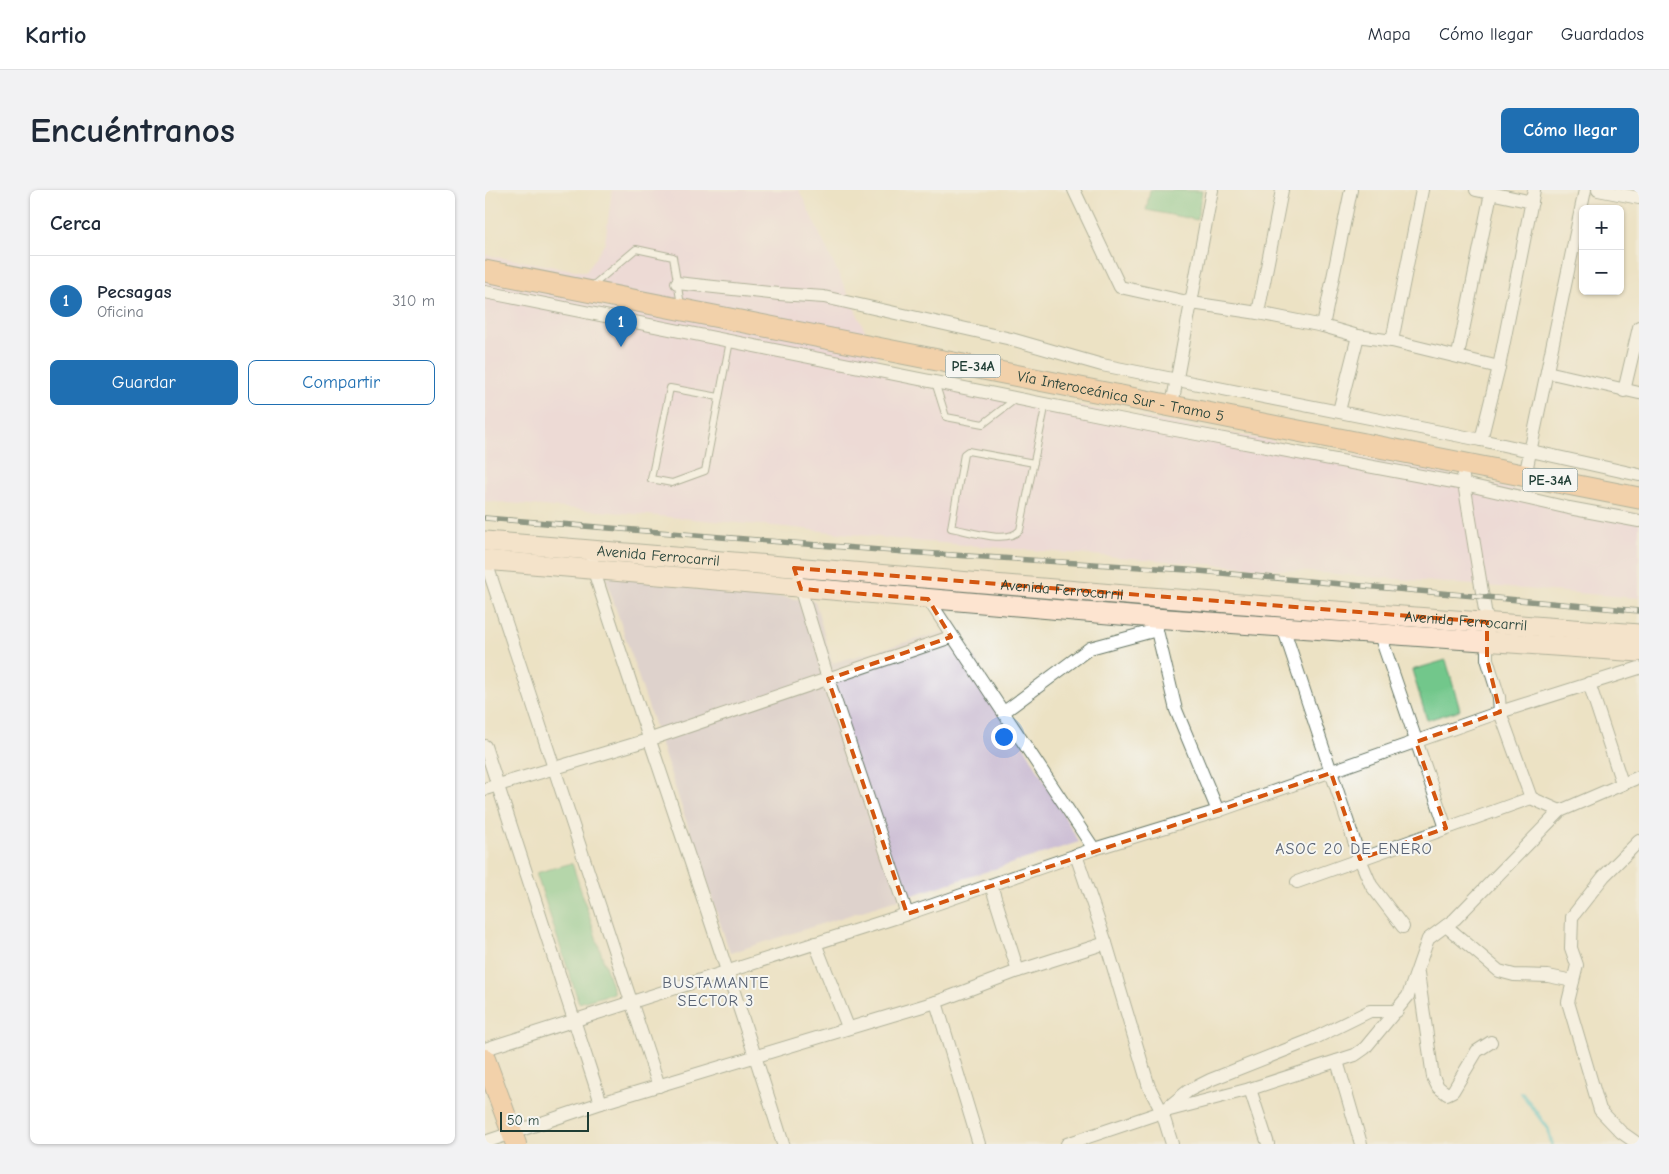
<!DOCTYPE html>
<html lang="es">
<head>
<meta charset="utf-8">
<style>
  body { margin:0; font-family:"Comic Neue",sans-serif; background:#f2f2f3; color:#1f2937 }
  .controls { position:absolute; right:15px; top:15px; display:grid; overflow:hidden; border-radius:8px; box-shadow:0 1px 4px #0004 }
  .controls button { width:45px; height:45px; display:grid; place-items:center; padding:0; border:0; border-bottom:1px solid #e0e1e3; background:#fff; color:#1f2937; font:25px sans-serif }
  .scale { position:absolute; left:15px; bottom:12px; width:89px; box-sizing:border-box; padding-left:5px; border:2px solid #1f3d34; border-top:0; font-size:14px; line-height:18px; white-space:nowrap; color:#1f3d34; -webkit-text-stroke:4px #f6f6f2; paint-order:stroke }
  .you { position:absolute; left:518px; top:546px; width:18px; height:18px; margin:-12px; border:4px solid #fff; border-radius:50%; background:#1a73e8; box-shadow:0 0 0 8px #1a73e833 }
  .badge { display:grid; place-items:center; width:32px; height:32px; border-radius:50%; background:#1f6fb2; color:#fff; font-size:16px; font-weight:700 }
  .pin { position:absolute; translate:-50% -41px; filter:drop-shadow(0 1px 2px #0008) }
  .pin::after { content:''; position:absolute; top:26px; width:18px; height:15px; background:inherit; clip-path:polygon(0 0,100% 0,50% 100%) }
  .list { margin:0; padding:0; list-style:none }
  h2 { display:flex; justify-content:space-between; align-items:center; height:65px; margin:0; padding:0 20px; font-size:21px }
  h2 small { font-size:16px; font-weight:400; color:#747a83 }
  .list li { display:grid; grid-template-columns:32px 1fr auto; gap:15px; align-items:center; box-sizing:border-box; height:90px; padding:0 20px; border-top:1px solid #e0e1e3 }
  .list b { display:block; font-size:19px; white-space:nowrap }
  .list p { margin:0; font-size:16px; white-space:nowrap; color:#747a83 }
  .list em { font-size:16px; font-style:normal; color:#747a83 }
  .actions { display:flex; gap:10px; padding:15px 20px }
  .actions a { flex:1; padding:11px 0; border:1px solid #1f6fb2; border-radius:8px; text-align:center; font-size:18px; color:#1f6fb2 }
  .actions .main { background:#1f6fb2; color:#fff }
  .map { position:relative; flex:none; width:1154px; height:954px; overflow:hidden; border-radius:8px }
  header { display:flex; align-items:center; gap:30px; box-sizing:border-box; height:70px; padding:0 25px; background:#fff; border-bottom:1px solid #e0e1e3 }
  header strong { font-size:24px }
  nav { display:flex; gap:28px; margin-inline-start:auto; font-size:18px }
  .intro { display:flex; align-items:center; justify-content:space-between; box-sizing:border-box; height:120px; padding:0 30px }
  h1 { margin:0; font-size:35px }
  .button { padding:12px 22px; border-radius:8px; background:#1f6fb2; color:#fff; font-size:18px; font-weight:700 }
  main { display:flex; gap:30px; padding:0 30px }
  aside { flex:1; background:#fff; border-radius:8px; box-shadow:0 1px 4px #0004 }
  .map>svg:first-child { display:block }
</style>
</head>
<body>
<header>
<strong>Kartio</strong>
<nav><a>Mapa</a><a>Cómo llegar</a><a>Guardados</a></nav>
</header>
<div class="intro"><h1>Encuéntranos</h1><a class="button">Cómo llegar</a></div>
<main>
<aside>
<h2>Cerca<small></small></h2>
<ul class="list">
<li><span class="badge">1</span><div><b>Pecsagas</b><p>Oficina</p></div><em>310 m</em></li>
</ul>
<div class="actions"><a class="main">Guardar</a><a>Compartir</a></div>
</aside>
<div class="map">
<svg width="1154" height="954" viewBox="0 0 1154 954">
  <rect width="100%" height="100%" fill="#f6f6f2"/>
  <filter id="ink" filterUnits="userSpaceOnUse"><feTurbulence type="fractalNoise" baseFrequency=".02" numOctaves="2"/><feDisplacementMap in="SourceGraphic" scale="10" xChannelSelector="R" yChannelSelector="G"/><feConvolveMatrix kernelMatrix="1 2 1 2 8 2 1 2 1" color-interpolation-filters="sRGB"/></filter>
  <filter id="wash" filterUnits="userSpaceOnUse"><feTurbulence type="fractalNoise" baseFrequency=".0096" numOctaves="4" result="noise"/><feDisplacementMap in="SourceGraphic" scale="20" xChannelSelector="R" yChannelSelector="G"/><feGaussianBlur stdDeviation="1.12" result="paint"/><feColorMatrix in="noise" values="0 0 0 0 0 0 0 0 0 0 0 0 0 0 0 0 0 1.4 0 .05"/><feComposite in="paint" operator="in"/></filter>
  <g filter="url(#wash)">
    <rect width="100%" height="100%" fill="#ece2c4"/>
    <path fill="#edd0e9" d="M127,0H314L399,181L931,277L1074,310L1154,324V408L430,351L300,337L0,311V65L101,82L120,53Z"/>
    <path fill="#ccbed4" d="M120,386L330,411L347,473L472,438L594,652L245,763Z"/>
    <g fill="#72c78b" stroke="#488260">
      <path d="M665,0L717,1L712,30L661,20Z"/>
      <path d="M961,470L975,520L942,530L927,480Z"/>
      <path d="M87,673L129,803L94,813L51,683Z"/>
    </g>
    <g fill="none" stroke-linecap="round" stroke-linejoin="round">
      <path stroke="#56c4cc" stroke-width="4" d="M1037,903L1063,939L1067,954"/>
    </g>
  </g>
  <g filter="url(#ink)">
    <g fill="none" stroke-linecap="round" stroke-linejoin="round">
      <g stroke="#677766" stroke-width="8">
        <g id="service">
          <path d="M106,97L151,59L188,67L196,115"/>
          <path d="M450,192L461,227L498,234L532,208"/>
          <path d="M234,207L185,198L166,289L187,293L220,281L245,151"/>
          <path d="M549,273L483,261L479,264L466,338C485,341 521,355 535,340L561,213"/>
        </g>
      </g>
      <g stroke="#677766" stroke-width="14">
        <g id="minor">
          <path d="M589,0L635,97L707,113L773,123L838,136L873,146L907,151L1014,177"/>
          <path d="M991,0L1047,12"/>
          <path d="M1113,0L1154,8"/>
          <path d="M192,93L294,104L339,107L526,149L617,175L996,250L1154,285"/>
          <path d="M0,102L669,236L979,294L1084,318L1154,331"/>
          <path d="M773,123L797,0"/>
          <path d="M838,136L866,0"/>
          <path d="M907,151L937,0"/>
          <path d="M973,165L1006,3"/>
          <path d="M1062,182L1154,203"/>
          <path d="M1139,201L1154,137"/>
          <path d="M687,215L727,0"/>
          <path d="M854,221L873,146"/>
          <path d="M996,250L1014,177L1049,0"/>
          <path d="M1040,286L1100,0"/>
          <path d="M978,287L1002,432V469L1014,507L1015,522L1046,608"/>
          <path d="M105,359L108,378C170,571 238,761 298,954"/>
          <path d="M0,369L174,896"/>
          <path d="M313,391L343,489L422,724"/>
          <path d="M443,409L609,659"/>
          <path d="M669,428L691,520L733,621"/>
          <path d="M798,437L875,669L886,695L918,737"/>
          <path d="M895,445L961,638"/>
          <path d="M1104,493L1137,593"/>
          <path d="M519,522L605,458L672,440"/>
          <path d="M0,556L116,913"/>
          <path d="M0,599L163,550L466,447"/>
          <path d="M591,665L621,753L664,897L677,922L687,954"/>
          <path d="M812,692L1046,608L1075,621"/>
          <path d="M506,695L533,781"/>
          <path d="M961,736L1014,781L1029,785L1063,786L1088,791"/>
          <path d="M330,753L363,837"/>
          <path d="M933,783L948,887L953,897L962,904L968,901L992,861L1006,852"/>
          <path d="M451,812L494,954"/>
          <path d="M0,859L422,724L609,659L733,621L1015,522L1154,478"/>
          <path d="M852,871L876,954"/>
          <path d="M765,899L783,954"/>
          <path d="M681,919L703,901L725,890L826,850L885,821H912"/>
          <path d="M0,952L116,913L451,812L533,781L621,753"/>
          <path d="M582,954L677,922L765,899L870,865L880,858L923,806L943,749L970,729L1075,621L1154,587"/>
          <path d="M1153,954L1136,942L1115,920L1083,812L1092,775L1086,758L1087,727L1119,686L1154,651"/>
        </g>
      </g>
      <g stroke="#677766" stroke-width="21">
        <g id="secondary">
          <path id="s1" d="M0,351L652,406L1154,444"/>
          <path d="M0,370L669,428L1154,462"/>
        </g>
      </g>
      <g stroke="#677766" stroke-width="22">
        <path id="primary" d="M0,869L31,954"/>
      </g>
      <g stroke="#677766" stroke-width="23">
        <g id="trunk">
          <path id="s2" d="M0,81L1154,308"/>
        </g>
      </g>
      <use href="#service" stroke="#fff" stroke-width="6"/>
      <use href="#minor" stroke="#fff" stroke-width="12"/>
      <use href="#secondary" stroke="#fde4d0" stroke-width="19"/>
      <use href="#primary" stroke="#f9bc8a" stroke-width="20"/>
      <use href="#trunk" stroke="#f9bc8a" stroke-width="21"/>
      <g stroke="#1f3d34" stroke-width="5.5">
        <path id="rail" d="M0,328L420,362L703,380L1154,421"/>
      </g>
      <use href="#rail" stroke="#f6f6f2" stroke-width="4" stroke-dasharray="11" stroke-linecap="butt"/>
    </g>
  </g>
  <path d="M0 0H1154V954H0ZM309,378L1002,432V469L1015,522L931,552L961,638L875,669L846,583L422,724L343,489L466,447L443,409L316,399Z" fill="#ece2c4" fill-opacity=".55" fill-rule="evenodd"/>
  <path fill="none" stroke="#d45610" stroke-width="4" stroke-dasharray="10 6" stroke-linejoin="round" d="M309,378L1002,432V469L1015,522L931,552L961,638L875,669L846,583L422,724L343,489L466,447L443,409L316,399Z"/>
  <g text-anchor="middle" stroke-width="4" stroke-linejoin="round" paint-order="stroke">
    <g fill="#f6f6f2" stroke="#60746d" stroke-width="1">
      <rect x="460.5" y="164.5" width="55" height="23" rx="4"/>
      <rect x="1037.5" y="278.5" width="55" height="23" rx="4"/>
    </g>
    <g font-size="14" font-weight="bold" fill="#1f3d34">
      <text x="488" y="181">PE-34A</text>
      <text x="1065" y="295">PE-34A</text>
    </g>
    <g font-size="15" fill="#1f3d34" stroke="#f6f6f2">
      <text dy="5" stroke="none"><textPath href="#s2" startOffset="648">Vía Interoceánica Sur - Tramo 5</textPath></text>
      <text dy="5" stroke="none"><textPath href="#s1" startOffset="174">Avenida Ferrocarril</textPath></text>
      <text dy="5" stroke="none"><textPath href="#s1" startOffset="579">Avenida Ferrocarril</textPath></text>
      <text dy="5" stroke="none"><textPath href="#s1" startOffset="984">Avenida Ferrocarril</textPath></text>
    </g>
    <g font-size="16" letter-spacing="1" fill="#596374" stroke="#f6f6f2">
      <text x="869" y="664">ASOC 20 DE ENERO</text>
      <text x="231" y="798">BUSTAMANTE<tspan x="231" dy="18">SECTOR 3</tspan></text>
    </g>
  </g>
</svg>
<div class="controls">
<button>+</button>
<button>−</button>
</div>
<div class="scale">50 m</div>
<div class="you"></div>
<div class="pin badge" style="left:136px;top:157px">1</div>
</div>
</main>
</body>
</html>
